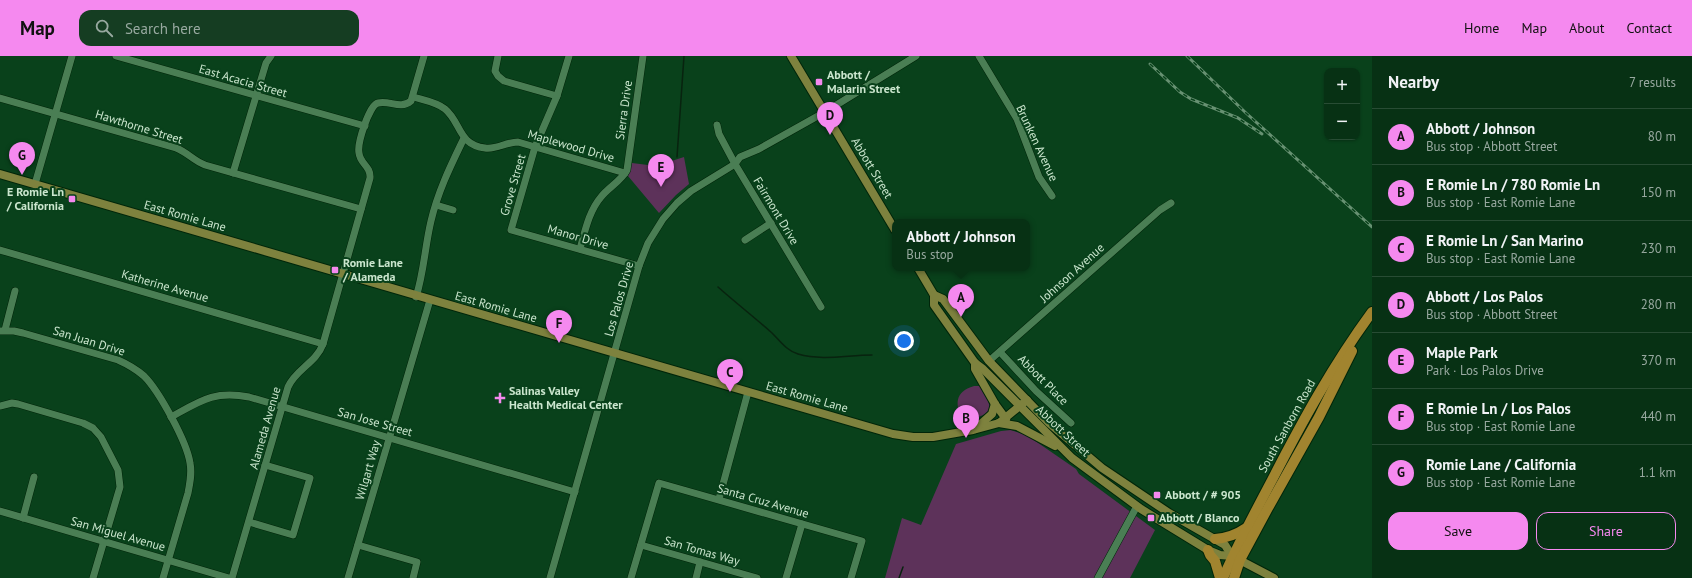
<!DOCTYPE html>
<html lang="en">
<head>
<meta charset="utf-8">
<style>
  body { margin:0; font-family:"PT Sans",sans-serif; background:#153d22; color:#f1f3f6 }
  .controls { position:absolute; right:12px; top:12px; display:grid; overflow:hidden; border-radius:8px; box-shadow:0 1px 3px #0004 }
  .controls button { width:36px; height:36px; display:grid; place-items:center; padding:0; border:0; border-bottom:1px solid #284c34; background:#073114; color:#f1f3f6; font:20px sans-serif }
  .you { position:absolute; left:904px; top:285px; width:14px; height:14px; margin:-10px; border:3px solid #fff; border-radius:50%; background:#1a73e8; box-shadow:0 0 0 6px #1a73e833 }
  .badge { display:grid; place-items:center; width:26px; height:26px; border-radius:50%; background:#f589ef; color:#111; font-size:13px; font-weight:700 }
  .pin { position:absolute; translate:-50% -33px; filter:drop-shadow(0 1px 2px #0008) }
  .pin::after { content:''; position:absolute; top:21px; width:14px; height:12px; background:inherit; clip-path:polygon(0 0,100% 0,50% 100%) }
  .popup { position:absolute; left:892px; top:163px; width:138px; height:52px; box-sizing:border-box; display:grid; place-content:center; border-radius:8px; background:#073114; filter:drop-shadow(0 1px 3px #0005); font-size:13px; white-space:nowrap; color:#98a9a0 }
  .popup b { font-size:15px; color:#f1f3f6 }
  .popup::after { content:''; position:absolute; left:50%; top:100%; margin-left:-8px; border:8px solid transparent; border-top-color:#073114 }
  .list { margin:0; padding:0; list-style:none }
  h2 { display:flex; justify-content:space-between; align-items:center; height:52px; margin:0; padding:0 16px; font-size:17px }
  h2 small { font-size:13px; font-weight:400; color:#98a9a0 }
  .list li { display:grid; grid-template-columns:26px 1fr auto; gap:12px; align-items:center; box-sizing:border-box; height:56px; padding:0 16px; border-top:1px solid #284c34 }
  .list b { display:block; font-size:15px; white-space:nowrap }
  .list p { margin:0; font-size:13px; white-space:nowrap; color:#98a9a0 }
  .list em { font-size:13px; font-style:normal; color:#98a9a0 }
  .actions { display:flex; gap:8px; padding:12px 16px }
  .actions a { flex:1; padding:9px 0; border:1px solid #f589ef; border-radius:12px; text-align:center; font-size:14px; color:#f589ef }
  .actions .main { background:#f589ef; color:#111 }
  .icon { flex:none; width:22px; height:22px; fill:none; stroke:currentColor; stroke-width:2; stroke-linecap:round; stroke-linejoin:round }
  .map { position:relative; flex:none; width:1372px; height:522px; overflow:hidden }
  header { display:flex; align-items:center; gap:24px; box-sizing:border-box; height:56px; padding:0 20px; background:#f589ef; color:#111 }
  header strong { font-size:19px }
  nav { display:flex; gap:22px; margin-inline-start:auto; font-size:14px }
  .search { width:280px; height:36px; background:#153d22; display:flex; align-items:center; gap:10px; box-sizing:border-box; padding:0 14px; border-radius:12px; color:#98a9a0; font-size:15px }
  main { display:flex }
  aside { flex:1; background:#073114 }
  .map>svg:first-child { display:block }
</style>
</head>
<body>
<header>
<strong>Map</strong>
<div class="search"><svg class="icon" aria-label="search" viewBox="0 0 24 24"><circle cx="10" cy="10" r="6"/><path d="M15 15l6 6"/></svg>Search here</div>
<nav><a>Home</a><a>Map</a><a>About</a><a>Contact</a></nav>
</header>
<main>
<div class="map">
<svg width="1372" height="522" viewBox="0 0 1372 522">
  <rect width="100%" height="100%" fill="#09411b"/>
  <g fill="#5d325a">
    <path d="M684,101L689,128L676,139L659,157L628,120L632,107L656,110Z"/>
    <path d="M974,330H980C997,357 991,358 963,365C955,349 954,336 974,330Z"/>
    <path d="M1011,374L1028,380L1076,413L1079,418L1155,474L1130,522H885L902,462L921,469L956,388L1001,375Z"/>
  </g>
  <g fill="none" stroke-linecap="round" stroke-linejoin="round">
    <g stroke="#08230f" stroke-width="1.5">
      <path d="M677,101L684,0"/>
      <path d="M718,231C736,247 754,261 772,277C780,285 787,295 798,298C823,305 847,299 872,299"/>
      <path d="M899,522L903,511"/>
    </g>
    <g stroke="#002509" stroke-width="8">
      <g id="minor">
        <path d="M116,0L365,70"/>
        <path d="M498,0L495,15L498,20L504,25L557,40"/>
        <path d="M569,0L557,40L535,91L511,174L639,210"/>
        <path d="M979,0L1017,63L1039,121L1052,140"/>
        <path d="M413,41C423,44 436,46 445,53C461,66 458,89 485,92C496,94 506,86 518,86L625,117"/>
        <path d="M0,42L176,92C187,96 194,105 205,109L361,153"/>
        <path d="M717,69L719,78L735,108L821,251"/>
        <path d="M233,117L266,7L271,0"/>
        <path d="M35,128L72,0"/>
        <path d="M436,149L453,154"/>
        <path d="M745,184L771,167"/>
        <path d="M580,193C585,175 589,155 601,141C609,131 621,125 627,114L643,0"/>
        <path d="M0,194L323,288"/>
        <path d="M416,241C424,216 425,190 431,165C438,135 451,109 464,82"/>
        <path d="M5,274L15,235"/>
        <path d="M0,275H14L23,277L118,304C127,308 136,313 144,320C159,335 187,386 190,407C192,417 190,427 188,437L163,522"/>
        <path d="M1000,296L1036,335L1071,367"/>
        <path d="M989,305L1160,154L1171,147"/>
        <path d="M0,350L12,347L18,348L83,367L93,372L101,381L118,414L120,431L93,522"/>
        <path d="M171,361C200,345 214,334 249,341L575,436"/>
        <path d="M719,443L748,336"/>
        <path d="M0,455L229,522"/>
        <path d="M23,462L34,421"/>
        <path d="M249,466L293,479L310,422L265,409"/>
        <path d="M358,489L417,506L413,522"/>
        <path d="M641,489L757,522"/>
        <path d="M232,522L288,331C296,313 316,307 323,288L370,122C371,110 360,108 359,97C357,88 369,49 378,47C390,44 400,54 411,45L424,0"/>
        <path d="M348,522L430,244"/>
        <path d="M550,522L639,210L648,187L663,163L677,147L691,135L735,108L740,101L759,93L825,56L916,0"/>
        <path d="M631,522L659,427L862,485L851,522"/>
        <path d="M696,522L700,506"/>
        <path d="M786,522L802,468"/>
        <path d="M1098,522L1137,450"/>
      </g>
    </g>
    <g stroke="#002509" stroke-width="10">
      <g id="major">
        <path d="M791,0L895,174"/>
        <path d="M0,118L893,378L913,381H933L973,374L999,367L1027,344"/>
        <path d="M918,212L934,239V249L975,307L983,313L1072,402L1141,453L1208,494L1220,499L1232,500L1274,522"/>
        <path d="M934,239L943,243L989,305L1049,367L1102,412L1169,457L1225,489L1232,500"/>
        <path d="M975,307V313L995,348L1006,363"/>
        <path d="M999,367L1017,370L1055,390"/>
        <path d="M975,373L992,358L995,348"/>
      </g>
    </g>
    <g stroke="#002509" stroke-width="12">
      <g id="highway">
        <path d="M1215,483C1227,482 1236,479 1246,472"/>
        <path d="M1208,494L1210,499L1215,505L1220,522"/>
        <path d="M1223,522C1238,488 1255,456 1272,424C1302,366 1333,309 1372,256"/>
        <path d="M1234,522L1240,504L1268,452L1319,361L1352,295"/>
      </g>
    </g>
    <use href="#minor" stroke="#4a7e54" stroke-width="7"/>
    <use href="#major" stroke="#7e823e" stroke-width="8"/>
    <use href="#highway" stroke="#a1842f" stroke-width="10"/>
    <g stroke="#679172" stroke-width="3">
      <g id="rail">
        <path d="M1187,0L1246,57L1372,171"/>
        <path d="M1150,8L1180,36L1191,43L1238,62L1262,78"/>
      </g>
    </g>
    <use href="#rail" stroke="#09411b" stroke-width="1.5" stroke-dasharray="4.5" stroke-linecap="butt"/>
  </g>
  <g fill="#f589ef" stroke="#09411b" stroke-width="1.5">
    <rect x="815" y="22" width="8" height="8" rx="2"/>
    <rect x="68" y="139" width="8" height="8" rx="2"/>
    <rect x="331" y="210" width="8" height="8" rx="2"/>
    <path d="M498 336h4v4h4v4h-4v4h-4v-4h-4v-4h4z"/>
    <rect x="1153" y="435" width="8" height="8" rx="2"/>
    <rect x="1147" y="458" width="8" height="8" rx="2"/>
  </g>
  <g text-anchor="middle" stroke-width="4" stroke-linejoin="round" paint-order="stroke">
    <g font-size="12" font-weight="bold" fill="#cbe6ce" stroke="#09411b" text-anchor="start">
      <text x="827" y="23">Abbott /<tspan x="827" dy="14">Malarin Street</tspan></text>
      <text x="64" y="140" text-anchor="end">E Romie Ln<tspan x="64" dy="14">/ California</tspan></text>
      <text x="343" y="211">Romie Lane<tspan x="343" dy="14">/ Alameda</tspan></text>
      <text x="509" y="339">Salinas Valley<tspan x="509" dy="14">Health Medical Center</tspan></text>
      <text x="1165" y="443">Abbott / # 905</text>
      <text x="1159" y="466">Abbott / Blanco</text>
    </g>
    <g font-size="12" fill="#cbe6ce" stroke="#09411b">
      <text transform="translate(243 25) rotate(16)" y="4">East Acacia Street</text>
      <text transform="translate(624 54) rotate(-82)" y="4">Sierra Drive</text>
      <text transform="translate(139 71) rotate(17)" y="4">Hawthorne Street</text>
      <text transform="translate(1037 87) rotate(65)" y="4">Brunken Avenue</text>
      <text transform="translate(571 90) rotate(16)" y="4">Maplewood Drive</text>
      <text transform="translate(872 112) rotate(59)" y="4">Abbott Street</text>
      <text transform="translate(513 129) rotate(-74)" y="4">Grove Street</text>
      <text transform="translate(776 155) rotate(59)" y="4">Fairmont Drive</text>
      <text transform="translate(185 160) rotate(16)" y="4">East Romie Lane</text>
      <text transform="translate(578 181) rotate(16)" y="4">Manor Drive</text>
      <text transform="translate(1072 217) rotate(-42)" y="4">Johnson Avenue</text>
      <text transform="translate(165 230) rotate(16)" y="4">Katherine Avenue</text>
      <text transform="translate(619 243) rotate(-74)" y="4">Los Palos Drive</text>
      <text transform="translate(496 251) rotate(16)" y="4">East Romie Lane</text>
      <text transform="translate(89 285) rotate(17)" y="4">San Juan Drive</text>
      <text transform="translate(1043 324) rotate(45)" y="4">Abbott Place</text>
      <text transform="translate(807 341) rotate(16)" y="4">East Romie Lane</text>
      <text transform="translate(375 366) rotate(16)" y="4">San Jose Street</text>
      <text transform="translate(1287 370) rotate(-61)" y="4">South Sanborn Road</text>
      <text transform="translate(265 372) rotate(-74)" y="4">Alameda Avenue</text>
      <text transform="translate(1063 375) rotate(43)" y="4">Abbott Street</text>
      <text transform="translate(368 414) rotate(-74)" y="4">Wilgart Way</text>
      <text transform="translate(763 445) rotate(16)" y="4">Santa Cruz Avenue</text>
      <text transform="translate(118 478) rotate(16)" y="4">San Miguel Avenue</text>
      <text transform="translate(702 495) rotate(16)" y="4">San Tomas Way</text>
    </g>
  </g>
</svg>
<div class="controls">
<button>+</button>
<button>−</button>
</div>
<div class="you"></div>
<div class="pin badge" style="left:961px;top:261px">A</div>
<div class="popup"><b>Abbott / Johnson</b>Bus stop</div>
<div class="pin badge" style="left:966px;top:382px">B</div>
<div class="pin badge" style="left:730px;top:336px">C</div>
<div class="pin badge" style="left:830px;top:79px">D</div>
<div class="pin badge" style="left:661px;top:131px">E</div>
<div class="pin badge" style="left:559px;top:287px">F</div>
<div class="pin badge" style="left:22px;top:119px">G</div>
</div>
<aside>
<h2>Nearby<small>7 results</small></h2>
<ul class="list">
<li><span class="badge">A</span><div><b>Abbott / Johnson</b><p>Bus stop · Abbott Street</p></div><em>80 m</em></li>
<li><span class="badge">B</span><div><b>E Romie Ln / 780 Romie Ln</b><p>Bus stop · East Romie Lane</p></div><em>150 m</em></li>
<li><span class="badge">C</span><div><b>E Romie Ln / San Marino</b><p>Bus stop · East Romie Lane</p></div><em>230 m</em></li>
<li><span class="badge">D</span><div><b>Abbott / Los Palos</b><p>Bus stop · Abbott Street</p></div><em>280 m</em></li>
<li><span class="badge">E</span><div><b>Maple Park</b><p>Park · Los Palos Drive</p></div><em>370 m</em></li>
<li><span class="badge">F</span><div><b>E Romie Ln / Los Palos</b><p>Bus stop · East Romie Lane</p></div><em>440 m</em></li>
<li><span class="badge">G</span><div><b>Romie Lane / California</b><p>Bus stop · East Romie Lane</p></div><em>1.1 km</em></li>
</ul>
<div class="actions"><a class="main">Save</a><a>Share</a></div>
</aside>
</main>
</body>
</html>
